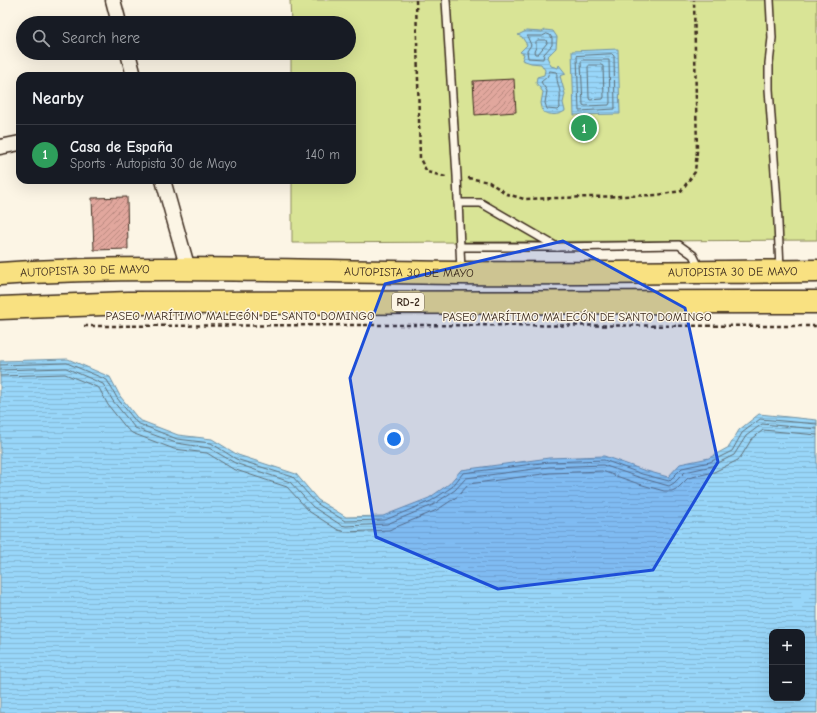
<!DOCTYPE html>
<html lang="en">
<head>
<meta charset="utf-8">
<style>
  body { margin:0; font-family:"Comic Neue",sans-serif; background:#242831; color:#f1f3f6 }
  .controls { position:absolute; right:12px; bottom:12px; display:grid; overflow:hidden; border-radius:8px; box-shadow:0 4px 16px #0002 }
  .controls button { width:36px; height:36px; display:grid; place-items:center; padding:0; border:0; border-bottom:1px solid #363941; background:#171b24; color:#f1f3f6; font:20px sans-serif }
  .you { position:absolute; left:394px; top:439px; width:14px; height:14px; margin:-10px; border:3px solid #fff; border-radius:50%; background:#1a73e8; box-shadow:0 0 0 6px #1a73e833 }
  .badge { display:grid; place-items:center; width:26px; height:26px; border-radius:50%; background:#1f6fb2; color:#fff; font-size:13px; font-weight:700 }
  .pin { position:absolute; translate:-50% -50%; border:2px solid #fff; box-shadow:0 1px 4px #0006 }
  .list { margin:0; padding:0; list-style:none }
  h2 { display:flex; justify-content:space-between; align-items:center; height:52px; margin:0; padding:0 16px; font-size:17px }
  h2 small { font-size:13px; font-weight:400; color:#9ea1a6 }
  .list li { display:grid; grid-template-columns:26px 1fr auto; gap:12px; align-items:center; box-sizing:border-box; height:60px; padding:0 16px; border-top:1px solid #363941 }
  .list b { display:block; font-size:15px; white-space:nowrap }
  .list p { margin:0; font-size:13px; white-space:nowrap; color:#9ea1a6 }
  .list em { font-size:13px; font-style:normal; color:#9ea1a6 }
  .icon { flex:none; width:22px; height:22px; fill:none; stroke:currentColor; stroke-width:2; stroke-linecap:round; stroke-linejoin:round }
  .map { position:relative; flex:none; width:817px; height:713px; overflow:hidden }
  .search { position:absolute; background:#171b24; box-shadow:0 4px 16px #0002; left:16px; top:16px; width:340px; height:44px; display:flex; align-items:center; gap:10px; box-sizing:border-box; padding:0 14px; border-radius:22px; color:#9ea1a6; font-size:15px }
  .panel { position:absolute; background:#171b24; box-shadow:0 4px 16px #0002; left:16px; top:72px; width:340px; height:112px; border-radius:12px }
  .map>svg:first-child { display:block }
</style>
</head>
<body>
<div class="map">
<svg width="817" height="713" viewBox="0 0 817 713">
  <defs>
    <pattern id="water-rules" width="6" height="5" patternUnits="userSpaceOnUse"><rect width="6" height="5" fill="#98d6f9"/><path d="M0 2.5h6" fill="none" stroke="#84b8d5"/></pattern>
    <pattern id="building-hatch" width="6" height="6" patternUnits="userSpaceOnUse"><rect width="6" height="6" fill="#e1a79d"/><path d="M-1 1l2-2M0 6l6-6M5 7l2-2" fill="none" stroke="#b8887f"/></pattern>
  </defs>
  <rect width="100%" height="100%" fill="#fcf5e5"/>
  <filter id="ink" filterUnits="userSpaceOnUse"><feTurbulence type="fractalNoise" baseFrequency=".025" numOctaves="2"/><feDisplacementMap in="SourceGraphic" scale="8" xChannelSelector="R" yChannelSelector="G"/><feConvolveMatrix kernelMatrix="1 2 1 2 8 2 1 2 1" color-interpolation-filters="sRGB"/></filter>
  <g filter="url(#ink)">
    <path fill="#d9e496" stroke="#8a875a" d="M290,0H817V240L292,243V180H352V76H291V53H349V23H291Z"/>
    <g fill="url(#water-rules)" stroke="#7391a1" fill-rule="evenodd">
      <path d="M545,30L553,31L557,37L556,48L547,57L551,66L558,68L559,65L566,74L560,76L565,94L563,103L565,111C557,116 551,115 543,112L541,103L543,92L536,83L537,77L544,75L545,70L541,64L531,63L522,60L524,54L520,52L527,45L522,37L518,35L526,31L542,32Z"/>
      <path d="M618,49L620,114L574,115L572,51Z"/>
      <path d="M68,359L110,377L120,396L139,420L178,435L212,439L238,455L296,474L318,500L346,517L383,516L429,498L449,484L461,470L549,458L604,456L643,470L668,477L680,464L709,458L729,447L739,430L759,414L817,420V713H0V361ZM772,632H802V698H772Z"/>
    </g>
    <g fill="none" stroke-linecap="round" stroke-linejoin="round">
      <g stroke="#606f76" stroke-width="1">
        <path d="M547,34L550,35L552,38V45L544,54L543,59L528,58L527,51L531,45L527,36H542Z"/>
        <path d="M538,40H546L547,43L538,54H535L534,52L536,47V42Z"/>
        <path d="M612,54L614,56L615,109L579,111L577,56Z"/>
        <path d="M583,60H609L610,103L609,105L585,106L583,105L581,62Z"/>
        <path d="M590,65H601L603,66L604,97L603,99L590,100L589,98L588,67Z"/>
        <path d="M550,71L556,72L557,73C556,80 559,86 560,92C561,98 559,103 560,108L558,110L547,109L545,103L547,91L541,82L547,77Z"/>
        <path d="M0,365L67,363L107,380L117,398L137,423L177,439L211,443L236,459L293,477L316,503L345,521L385,520L431,501L452,487L463,473L549,462L604,460L642,474L669,481L682,468L710,462L732,451L742,433L760,419L817,424"/>
        <path d="M0,370L66,368L103,384L113,401L135,428L176,443L209,448L235,463L290,482L313,507L341,525L346,526L387,524L433,505L455,490L466,478L549,467L603,465L641,478L669,486L674,483L685,472L712,466L734,455L746,436L762,424L817,429"/>
        <path d="M0,376L65,374L99,388L108,405L127,429L132,433L174,449L207,453L233,469L287,487L310,512L338,530L346,532L389,530L437,510L458,496L469,484L550,473L602,471L639,484L664,491H672L678,488L688,478L714,472L738,460L742,455L751,440L763,430L817,435"/>
      </g>
    </g>
    <g fill="url(#building-hatch)" stroke="#3b2a1e">
      <path d="M514,79L516,112L475,115L473,81Z"/>
      <path d="M127,197L128,249L94,250L92,198Z"/>
    </g>
    <g fill="none" stroke-linecap="round" stroke-linejoin="round">
      <g stroke="#3b2a1e" stroke-width="10">
        <g id="lane">
          <path d="M446,0L457,176L461,271"/>
          <path d="M770,0L772,38L769,63V89L777,201L780,269"/>
          <path d="M458,203H481L557,247"/>
          <path d="M460,247H557L679,245L693,255L700,269"/>
        </g>
      </g>
      <g stroke="#3b2a1e" stroke-width="17">
        <g id="street">
          <path d="M113,0L119,23"/>
          <path d="M128,53L134,76"/>
          <path d="M0,147L20,143"/>
          <path d="M163,180L188,269"/>
        </g>
      </g>
      <g stroke="#3b2a1e" stroke-width="25">
        <g id="highway">
          <path id="s1" d="M0,274C153,264 307,272 460,273C579,274 698,272 817,271"/>
          <path d="M0,308L128,303L817,302"/>
        </g>
      </g>
      <g stroke="#3b2a1e" stroke-width="2.5" stroke-dasharray="4 3" stroke-linecap="butt">
        <path d="M416,0L420,159L427,172L446,177"/>
        <path d="M468,178L489,182L507,194L524,199L657,195L681,191L695,172L697,151L694,0"/>
        <path d="M84,326L374,325L817,326"/>
      </g>
      <use href="#lane" stroke="#fcf5e5" stroke-width="7"/>
      <use href="#street" stroke="#fcf5e5" stroke-width="14"/>
      <use href="#highway" stroke="#f9e181" stroke-width="22"/>
    </g>
  </g>
  <path fill="#1d4ed8" fill-opacity="0.2" stroke="#1d4ed8" stroke-width="3" stroke-linejoin="round" d="M563,241L685,308L718,462L653,570L498,589L376,537L350,378L385,284Z"/>
  <g text-anchor="middle" stroke-width="3" stroke-linejoin="round" paint-order="stroke">
    <rect fill="#fcf5e5" stroke="#75675a" stroke-width="1" x="392" y="293" width="32" height="18" rx="3"/>
    <g font-size="11" font-weight="bold" fill="#3b2a1e">
      <text x="408" y="306">RD-2</text>
    </g>
    <g font-size="12" fill="#3b2a1e" stroke="#fcf5e5">
      <text dy="4" stroke="none"><textPath href="#s1" startOffset="85">AUTOPISTA 30 DE MAYO</textPath></text>
      <text dy="4" stroke="none"><textPath href="#s1" startOffset="409">AUTOPISTA 30 DE MAYO</textPath></text>
      <text dy="4" stroke="none"><textPath href="#s1" startOffset="733">AUTOPISTA 30 DE MAYO</textPath></text>
      <text x="240" y="320">PASEO MARÍTIMO MALECÓN DE SANTO DOMINGO</text>
      <text x="577" y="321">PASEO MARÍTIMO MALECÓN DE SANTO DOMINGO</text>
    </g>
  </g>
</svg>
<div class="controls">
<button>+</button>
<button>−</button>
</div>
<div class="you"></div>
<div class="pin badge" style="left:584px;top:128px;background:#2e9e5b">1</div>
<div class="search"><svg class="icon" aria-label="search" viewBox="0 0 24 24"><circle cx="10" cy="10" r="6"/><path d="M15 15l6 6"/></svg>Search here</div>
<section class="panel">
<h2>Nearby<small></small></h2>
<ul class="list">
<li><span class="badge" style="background:#2e9e5b">1</span><div><b>Casa de España</b><p>Sports · Autopista 30 de Mayo</p></div><em>140 m</em></li>
</ul>
</section>
</div>
</body>
</html>
